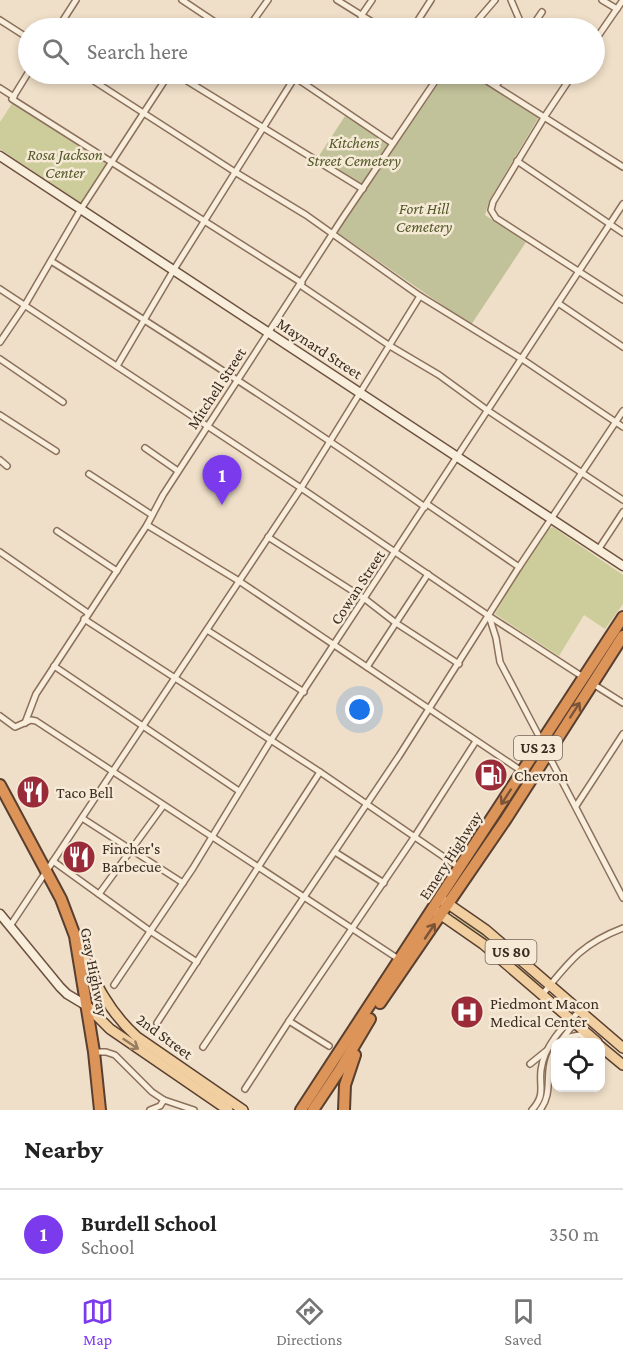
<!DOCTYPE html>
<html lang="en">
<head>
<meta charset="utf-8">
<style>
  body { margin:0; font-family:"Crimson Pro",serif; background:#f6f6f6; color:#222 }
  .controls { position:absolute; right:18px; bottom:18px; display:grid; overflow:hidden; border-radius:12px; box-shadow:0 3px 9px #0003 }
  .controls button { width:54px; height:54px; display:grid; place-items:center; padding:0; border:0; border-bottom:2px solid #e0e0e0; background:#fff; color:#222; font:30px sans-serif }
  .you { position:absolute; left:360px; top:710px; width:21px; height:21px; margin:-15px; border:4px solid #fff; border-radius:50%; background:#1a73e8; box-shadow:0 0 0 9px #1a73e833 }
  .badge { display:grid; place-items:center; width:39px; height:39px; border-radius:50%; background:#7c3aed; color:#fff; font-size:20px; font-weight:700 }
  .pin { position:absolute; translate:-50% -50px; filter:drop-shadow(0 2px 3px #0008) }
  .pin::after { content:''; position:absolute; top:32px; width:21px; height:18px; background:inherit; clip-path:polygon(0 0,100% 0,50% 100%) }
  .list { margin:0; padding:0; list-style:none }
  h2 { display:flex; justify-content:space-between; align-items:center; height:78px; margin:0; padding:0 24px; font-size:26px }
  h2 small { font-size:20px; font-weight:400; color:#767676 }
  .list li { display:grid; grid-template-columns:39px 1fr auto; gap:18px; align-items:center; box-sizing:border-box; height:90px; padding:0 24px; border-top:2px solid #e0e0e0 }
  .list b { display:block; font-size:22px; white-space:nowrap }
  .list p { margin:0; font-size:20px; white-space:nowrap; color:#767676 }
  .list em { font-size:20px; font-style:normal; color:#767676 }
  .icon { flex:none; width:33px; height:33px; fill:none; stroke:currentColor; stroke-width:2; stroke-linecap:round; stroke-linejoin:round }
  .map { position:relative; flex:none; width:623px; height:1110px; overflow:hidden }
  .search { position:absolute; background:#fff; box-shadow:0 3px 9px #0003; left:18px; right:18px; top:18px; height:66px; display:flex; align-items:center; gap:15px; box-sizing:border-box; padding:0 21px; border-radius:33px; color:#767676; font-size:22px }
  .sheet { height:168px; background:#fff }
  nav { display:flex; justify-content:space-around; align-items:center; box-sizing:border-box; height:84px; border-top:2px solid #e0e0e0; background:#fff; font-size:16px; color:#767676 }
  nav a { display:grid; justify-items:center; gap:3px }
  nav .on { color:#7c3aed }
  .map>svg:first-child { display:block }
</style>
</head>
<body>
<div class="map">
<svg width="623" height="1110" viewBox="0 0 623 1110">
  <rect width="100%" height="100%" fill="#efdfc8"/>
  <g fill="#cdcd9b">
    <path d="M13,102L108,162L81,203L0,149V122Z"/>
    <path d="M553,527L623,575V604L605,629L584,615L559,656L495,614L521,569L548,529Z"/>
    <path d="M456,916L480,932L542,986L520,972L480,937L454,919Z"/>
  </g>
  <g fill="#c2c29a">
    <path d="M445,74H469L539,117L489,201L485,215L526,242L471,325L338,233L345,220Z"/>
    <path d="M345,116L389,144L362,185L317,159Z"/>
  </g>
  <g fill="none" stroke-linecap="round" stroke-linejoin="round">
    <g stroke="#8b705c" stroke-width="8">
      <g id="street">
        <path d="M182,0L224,28"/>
        <path d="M337,0L382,28"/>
        <path d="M511,0L523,28"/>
        <path d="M602,0L617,9"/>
        <path d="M361,16L372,0"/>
        <path d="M0,20L28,38"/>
        <path d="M58,28L76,0"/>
        <path d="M201,28L208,18"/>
        <path d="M248,28L268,0"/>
        <path d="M413,28L431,0"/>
        <path d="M471,28L495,0"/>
        <path d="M531,28L542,12"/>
        <path d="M594,42L623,0"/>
        <path d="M28,73L12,99L302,283"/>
        <path d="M83,74L235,172L306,215L420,296L522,359L623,427"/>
        <path d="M176,74L363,189"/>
        <path d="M290,74L392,143"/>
        <path d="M476,74L623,167"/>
        <path d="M573,74L545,116L493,202L491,210L496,218L623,300"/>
        <path d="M496,86L504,74"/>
        <path d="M0,88L14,97"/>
        <path d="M517,161L623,233"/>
        <path d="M51,261C177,340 303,421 425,507"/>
        <path d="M300,285L390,346L439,375L487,410L623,500"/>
        <path d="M0,289L301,488L489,616L583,677"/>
        <path d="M558,303L623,347"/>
        <path d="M0,342L25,305L81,209L169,74"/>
        <path d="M0,359L63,402"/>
        <path d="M117,366L173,271L295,77"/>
        <path d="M0,415L56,451"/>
        <path d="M145,448L178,471"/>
        <path d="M0,460L7,466"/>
        <path d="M89,474L152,515"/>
        <path d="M427,504L519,567"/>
        <path d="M147,525L239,581L532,778"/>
        <path d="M57,531L117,571"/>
        <path d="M268,537L365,599L396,623L459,664"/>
        <path d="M598,550L623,512"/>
        <path d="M0,552L88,613"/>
        <path d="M489,616L496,638L500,662L541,740"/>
        <path d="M84,619L320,772L460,868"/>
        <path d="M207,630L304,692"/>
        <path d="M54,666L239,791"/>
        <path d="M367,667L428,574"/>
        <path d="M593,684L623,703"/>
        <path d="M0,716L15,727L31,720L36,721L400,960"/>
        <path d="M25,723L36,694L147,525L163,495L342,219L440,74"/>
        <path d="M546,756L552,762L623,898"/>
        <path d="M576,806L623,734"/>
        <path d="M82,818L183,883"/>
        <path d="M335,852L384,883"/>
        <path d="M53,861L150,931L197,962"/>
        <path d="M99,894L163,806"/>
        <path d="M10,926L301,488L420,296"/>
        <path d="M114,985L193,868L271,740L623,204"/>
        <path d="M542,995C569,962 581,944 623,928"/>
        <path d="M289,1021L329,1046"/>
        <path d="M157,1023L320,772"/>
        <path d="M565,1038L579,1035L590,1039"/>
        <path d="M560,1042L576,1021"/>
        <path d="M203,1047L399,756L519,567L623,411"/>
        <path d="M94,1052H106L115,1055L152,1092L164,1100L194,1110"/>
        <path d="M530,1064L546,1051"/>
        <path d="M245,1089L289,1021L415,836L476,741"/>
        <path d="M150,1110L160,1106L164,1100"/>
        <path d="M532,1110C546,1094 539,1088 541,1070C544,1046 562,1027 580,1011"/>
        <path d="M540,1110C555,1091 542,1071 556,1048"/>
      </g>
    </g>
    <g stroke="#6d513f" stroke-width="11">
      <g id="secondary">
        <path d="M0,156L623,566"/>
        <path d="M0,914L60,987L67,994L87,1006"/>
      </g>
    </g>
    <g stroke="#593f30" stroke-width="12">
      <g id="primary">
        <path d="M444,901L486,930L623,1048"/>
        <path d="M437,912L483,944L597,1042"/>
        <path d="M79,946C95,982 107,1010 137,1037L243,1110"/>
        <path d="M87,1006L110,1029L228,1110"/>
        <path d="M600,1046L623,1065"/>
      </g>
    </g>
    <g stroke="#593f30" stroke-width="14">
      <g id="highway">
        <path d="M0,785L61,899L75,936L94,1052L100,1110"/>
        <path d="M380,1003L506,819L623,636"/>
        <path d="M301,1110L623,617"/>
        <path d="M313,1110L341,1068L370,1019"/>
        <path d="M344,1110L345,1085L355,1055"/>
      </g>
    </g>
    <use href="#street" stroke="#f9eddb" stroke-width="5"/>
    <use href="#secondary" stroke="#f9eddb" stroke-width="8"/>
    <use href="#primary" stroke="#f1cfa0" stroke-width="9"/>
    <use href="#highway" stroke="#dd9459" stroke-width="10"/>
  </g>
  <defs><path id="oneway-shaft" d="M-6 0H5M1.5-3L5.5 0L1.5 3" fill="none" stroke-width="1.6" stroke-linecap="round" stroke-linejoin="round" transform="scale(1.5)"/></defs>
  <g stroke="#7c5437">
    <use href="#oneway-shaft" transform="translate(575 710) rotate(-57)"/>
    <use href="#oneway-shaft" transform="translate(506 797) rotate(123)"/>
    <use href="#oneway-shaft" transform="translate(430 931) rotate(-56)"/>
  </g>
  <use stroke="#967c60" href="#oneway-shaft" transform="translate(131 1044) rotate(34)"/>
  <defs>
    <g id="fuel-disc" transform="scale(1.725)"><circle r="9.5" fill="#9a2c39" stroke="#f6ead7"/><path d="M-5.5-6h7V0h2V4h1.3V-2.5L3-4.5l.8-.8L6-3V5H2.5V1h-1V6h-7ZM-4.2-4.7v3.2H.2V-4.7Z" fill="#fff"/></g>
    <g id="restaurant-disc" transform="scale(1.725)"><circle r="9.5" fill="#9a2c39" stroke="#f6ead7"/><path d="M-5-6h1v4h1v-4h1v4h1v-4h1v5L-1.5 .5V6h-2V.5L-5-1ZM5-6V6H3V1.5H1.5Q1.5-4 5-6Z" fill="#fff"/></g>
    <g id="hospital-disc" transform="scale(1.725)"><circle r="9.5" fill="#9a2c39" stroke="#f6ead7"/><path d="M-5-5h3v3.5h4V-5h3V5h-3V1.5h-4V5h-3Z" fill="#fff"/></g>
  </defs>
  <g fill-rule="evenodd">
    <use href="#fuel-disc" x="491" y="775"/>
    <use href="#restaurant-disc" x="33" y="792"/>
    <use href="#restaurant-disc" x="79" y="857"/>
    <use href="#hospital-disc" x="467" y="1012"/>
  </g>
  <g text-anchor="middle" stroke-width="5" stroke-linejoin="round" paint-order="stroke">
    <g fill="#f6ead7" stroke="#736457" stroke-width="1.5">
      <rect x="514" y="736" width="48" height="24" rx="4.5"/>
      <rect x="485.5" y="940" width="51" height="24" rx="4.5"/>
    </g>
    <g font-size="15" font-weight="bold" fill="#3b2a20">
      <text x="538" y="753">US 23</text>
      <text x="511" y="957">US 80</text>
    </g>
    <g font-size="16" font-style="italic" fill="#515827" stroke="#f6ead7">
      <text x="354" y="148">Kitchens<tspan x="354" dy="18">Street Cemetery</tspan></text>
      <text x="65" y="160">Rosa Jackson<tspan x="65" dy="18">Center</tspan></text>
      <text x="424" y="214">Fort Hill<tspan x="424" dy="18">Cemetery</tspan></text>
    </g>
    <g font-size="16" fill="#3b2a20" stroke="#f6ead7">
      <text transform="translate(320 348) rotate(33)" y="6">Maynard Street</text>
      <text transform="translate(216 388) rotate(-57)" y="6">Mitchell Street</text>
      <text transform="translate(357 587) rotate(-57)" y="6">Cowan Street</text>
      <text transform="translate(450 855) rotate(-57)" y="6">Emery Highway</text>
      <text transform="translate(95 972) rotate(79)" y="6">Gray Highway</text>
      <text transform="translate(165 1036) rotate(36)" y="6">2nd Street</text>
    </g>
    <g font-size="16" fill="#3b2a20" stroke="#f6ead7" text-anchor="start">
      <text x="514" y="781">Chevron</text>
      <text x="56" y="798">Taco Bell</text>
      <text x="102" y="854">Fincher's<tspan x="102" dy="18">Barbecue</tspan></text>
      <text x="490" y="1009">Piedmont Macon<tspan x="490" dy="18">Medical Center</tspan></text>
    </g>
  </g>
</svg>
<div class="controls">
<button><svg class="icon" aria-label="locate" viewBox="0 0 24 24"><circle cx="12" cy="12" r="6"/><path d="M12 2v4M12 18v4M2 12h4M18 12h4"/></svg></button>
</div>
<div class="you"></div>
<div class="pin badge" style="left:222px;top:505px">1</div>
<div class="search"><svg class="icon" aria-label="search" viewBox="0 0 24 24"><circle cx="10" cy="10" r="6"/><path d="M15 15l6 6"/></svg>Search here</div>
</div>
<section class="sheet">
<h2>Nearby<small></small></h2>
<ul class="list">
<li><span class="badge">1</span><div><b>Burdell School</b><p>School</p></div><em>350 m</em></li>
</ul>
</section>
<nav>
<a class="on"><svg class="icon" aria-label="map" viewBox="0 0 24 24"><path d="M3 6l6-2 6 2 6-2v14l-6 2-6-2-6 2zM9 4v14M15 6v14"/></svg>Map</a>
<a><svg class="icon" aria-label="directions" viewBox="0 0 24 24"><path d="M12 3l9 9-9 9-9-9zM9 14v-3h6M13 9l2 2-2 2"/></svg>Directions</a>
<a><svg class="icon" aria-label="saved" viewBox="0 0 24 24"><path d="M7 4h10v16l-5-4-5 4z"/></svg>Saved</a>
</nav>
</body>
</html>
